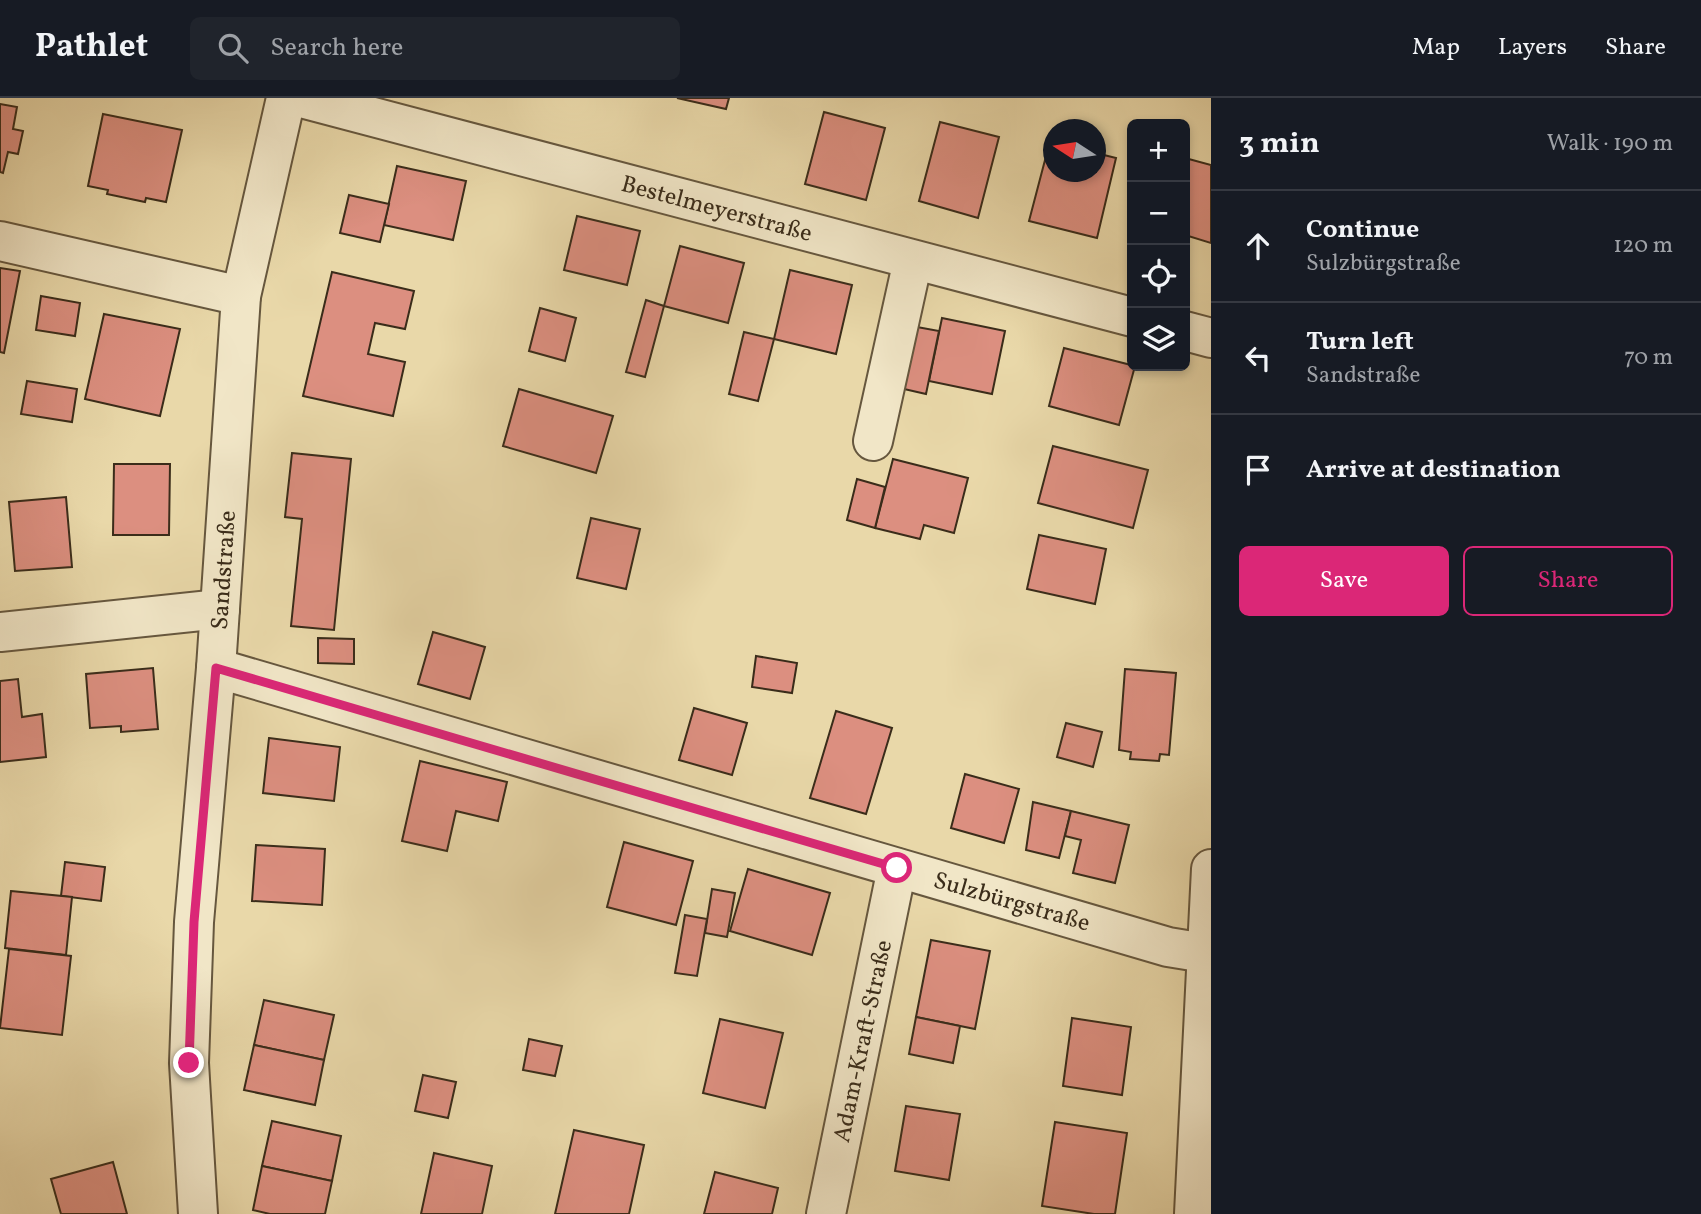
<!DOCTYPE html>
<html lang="en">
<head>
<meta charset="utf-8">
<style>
  body { margin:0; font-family:Vollkorn,serif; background:#20242c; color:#f1f3f6 }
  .controls { position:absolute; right:21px; top:21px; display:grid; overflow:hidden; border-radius:10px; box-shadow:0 4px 10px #0003 }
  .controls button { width:63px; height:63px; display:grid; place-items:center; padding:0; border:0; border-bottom:2px solid #363941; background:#171b24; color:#f1f3f6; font:35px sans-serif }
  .compass { position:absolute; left:1043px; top:21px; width:63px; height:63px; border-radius:50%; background:#171b24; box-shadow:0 4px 10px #0003; rotate:282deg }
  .stop { position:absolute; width:21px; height:21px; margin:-16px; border:5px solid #db2777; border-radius:50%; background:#fff }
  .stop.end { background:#db2777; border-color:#fff; box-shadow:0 2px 7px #0008 }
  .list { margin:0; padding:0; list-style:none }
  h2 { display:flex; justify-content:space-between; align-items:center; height:91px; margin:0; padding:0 28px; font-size:30px }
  h2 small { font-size:23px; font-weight:400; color:#9ea1a6 }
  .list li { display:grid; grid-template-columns:46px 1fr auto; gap:21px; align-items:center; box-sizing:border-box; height:112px; padding:0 28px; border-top:2px solid #363941 }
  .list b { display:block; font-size:26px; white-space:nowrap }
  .list p { margin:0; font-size:23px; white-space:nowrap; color:#9ea1a6 }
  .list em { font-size:23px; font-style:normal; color:#9ea1a6 }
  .actions { display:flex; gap:14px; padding:21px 28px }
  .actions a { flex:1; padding:16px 0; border:2px solid #db2777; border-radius:10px; text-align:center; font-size:24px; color:#db2777 }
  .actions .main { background:#db2777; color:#fff }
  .icon { flex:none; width:38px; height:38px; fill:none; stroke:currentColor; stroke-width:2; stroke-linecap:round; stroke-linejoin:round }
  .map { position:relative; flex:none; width:1211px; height:1116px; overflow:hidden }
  header { display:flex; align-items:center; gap:42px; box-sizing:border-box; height:98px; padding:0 35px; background:#171b24; border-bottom:2px solid #363941 }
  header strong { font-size:33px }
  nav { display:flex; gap:38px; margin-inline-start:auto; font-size:24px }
  .search { width:490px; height:63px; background:#20242c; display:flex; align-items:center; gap:18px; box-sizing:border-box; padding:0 24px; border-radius:10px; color:#9ea1a6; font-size:26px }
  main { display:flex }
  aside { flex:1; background:#171b24 }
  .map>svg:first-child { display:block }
</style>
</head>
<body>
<header>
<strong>Pathlet</strong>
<div class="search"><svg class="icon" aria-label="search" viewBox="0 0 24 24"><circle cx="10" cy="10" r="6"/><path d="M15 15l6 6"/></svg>Search here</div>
<nav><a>Map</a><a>Layers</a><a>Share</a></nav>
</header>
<main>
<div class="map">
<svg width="1211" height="1116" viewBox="0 0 1211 1116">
  <rect width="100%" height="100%" fill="#e9d8a9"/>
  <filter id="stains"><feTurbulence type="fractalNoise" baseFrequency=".00286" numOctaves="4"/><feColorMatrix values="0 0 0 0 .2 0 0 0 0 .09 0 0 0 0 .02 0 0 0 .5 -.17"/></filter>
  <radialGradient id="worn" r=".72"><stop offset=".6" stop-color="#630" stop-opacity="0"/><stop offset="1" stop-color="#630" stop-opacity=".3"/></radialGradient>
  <g fill="#dc8f80" stroke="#3a2c1a" stroke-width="2">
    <path d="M677,0H729L726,11Z"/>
    <path d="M0,6L17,9L13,31L23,33L18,56L8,54L3,75L0,74Z"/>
    <path d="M824,14L885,30L866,102L805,86Z"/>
    <path d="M103,16L182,32L166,104L146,100L145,104L107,96L108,92L88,88Z"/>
    <path d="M940,24L999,39L978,120L919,103Z"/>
    <path d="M1050,43L1054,44V74H1096V55L1116,60L1097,140L1029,123Z"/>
    <path d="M1185,60L1211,67V145L1185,137Z"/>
    <path d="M397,68L466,83L453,142L384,127Z"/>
    <path d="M349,97L389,106L380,144L340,135Z"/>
    <path d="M577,118L640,133L627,187L564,172Z"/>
    <path d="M680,148L744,165L728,225L664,208Z"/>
    <path d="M0,170L20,173L4,255L0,254Z"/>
    <path d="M790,172L852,187L836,256L774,241Z"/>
    <path d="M332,174L414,193L405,231L375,225L368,256L405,264L393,318L303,298Z"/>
    <path d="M41,198L80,205L75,238L36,232Z"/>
    <path d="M646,202L664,208L645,279L626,274Z"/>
    <path d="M540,210L576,220L565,263L529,253Z"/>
    <path d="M104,216L180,231L160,318L85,301Z"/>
    <path d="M942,220L1005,233L992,296L929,283Z"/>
    <path d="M917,229L939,233L926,296L904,291Z"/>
    <path d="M744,234L774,241L758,303L729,296Z"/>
    <path d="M1064,250L1135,268L1119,327L1049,308Z"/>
    <path d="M27,283L77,291L72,324L21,316Z"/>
    <path d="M519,291L613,318L596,375L503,348Z"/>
    <path d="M1053,348L1148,372L1133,430L1038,405Z"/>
    <path d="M292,355L351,361L334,532L291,528L302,421L285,419Z"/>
    <path d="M893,361L968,380L954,435L924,427L920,441L875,430Z"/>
    <path d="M114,366H170L169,437H113Z"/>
    <path d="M857,381L885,389L875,430L847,422Z"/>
    <path d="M66,399L72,469L15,473L9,404Z"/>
    <path d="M591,420L640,431L626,491L577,480Z"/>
    <path d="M1039,437L1106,451L1095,506L1027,491Z"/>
    <path d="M433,534L485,549L470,601L418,586Z"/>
    <path d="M318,540L354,541V566L318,565Z"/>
    <path d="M756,558L797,565L792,595L752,589Z"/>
    <path d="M153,570L158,631L121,634V628L90,630L86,576Z"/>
    <path d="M1125,571L1176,575L1169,657L1160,656L1159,663L1130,661L1131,654L1119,652Z"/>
    <path d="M18,581L22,619L42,616L46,659L0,664V583Z"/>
    <path d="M694,610L747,625L732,677L679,662Z"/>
    <path d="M836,613L892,630L866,716L810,700Z"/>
    <path d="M1066,625L1102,634L1093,669L1057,659Z"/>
    <path d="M269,640L340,649L334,703L263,695Z"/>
    <path d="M420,663L507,684L498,723L456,713L447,753L402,743Z"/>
    <path d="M965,676L1019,691L1004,745L951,730Z"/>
    <path d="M1033,704L1071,713L1059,760L1026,752Z"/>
    <path d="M1071,713L1129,727L1115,785L1073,775L1081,742L1065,738Z"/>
    <path d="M624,744L693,763L676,827L607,809Z"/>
    <path d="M256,747L325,751L322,807L252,803Z"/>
    <path d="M65,764L105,769L101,803L61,798Z"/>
    <path d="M748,771L830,795L812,857L730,833Z"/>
    <path d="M712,791L735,795L727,839L705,835Z"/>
    <path d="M11,793L72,799L66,857L5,850Z"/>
    <path d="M685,817L707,821L697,878L675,875Z"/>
    <path d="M931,842L990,853L975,931L916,919Z"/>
    <path d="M9,851L71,858L62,937L0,930Z"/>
    <path d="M264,902L334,917L324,962L254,947Z"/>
    <path d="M916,919L960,928L953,965L909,956Z"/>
    <path d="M1072,920L1131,929L1122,997L1063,988Z"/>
    <path d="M720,921L783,935L765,1010L703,995Z"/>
    <path d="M529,941L562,948L555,978L523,972Z"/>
    <path d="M254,947L324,962L315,1007L244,992Z"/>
    <path d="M423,977L456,984L448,1020L415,1013Z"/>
    <path d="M906,1008L960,1016L949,1082L895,1073Z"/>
    <path d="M272,1023L341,1038L332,1083L262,1068Z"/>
    <path d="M1055,1024L1127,1035L1115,1116H1094L1042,1108Z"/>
    <path d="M574,1032L644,1047L629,1116H555Z"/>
    <path d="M434,1055L492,1068L482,1116H421Z"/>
    <path d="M113,1064L127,1116H61L51,1081Z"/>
    <path d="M262,1068L332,1083L325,1116H270L253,1112Z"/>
    <path d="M715,1074L778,1090L772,1116H704Z"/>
  </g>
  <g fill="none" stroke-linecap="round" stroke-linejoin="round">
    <g stroke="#66573e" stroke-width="42">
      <g id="minor">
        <path d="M301,0L1132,219"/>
        <path d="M0,143L241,198"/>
        <path d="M1185,233L1211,240"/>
        <path d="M873,343L913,162"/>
        <path d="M0,534L220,511"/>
        <path d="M216,570L1168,849L1205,855"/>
        <path d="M198,1116L189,965L194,824L216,570L241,198L286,0"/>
        <path d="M826,1116L897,770"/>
        <path d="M1194,1116L1211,771"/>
      </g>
    </g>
    <use href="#minor" stroke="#f1e6c7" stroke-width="38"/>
  </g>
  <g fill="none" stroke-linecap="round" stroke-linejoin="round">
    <path stroke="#db2777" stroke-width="9" d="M189,965L194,824L216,570L897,770"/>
  </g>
  <g text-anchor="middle" stroke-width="5" stroke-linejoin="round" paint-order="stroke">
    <g font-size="24" fill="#3a2c1a" stroke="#f1e6c7">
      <text transform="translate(717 110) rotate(15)" y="8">Bestelmeyerstraße</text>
      <text transform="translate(223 472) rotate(-86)" y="8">Sandstraße</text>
      <text transform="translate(1012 803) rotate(16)" y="8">Sulzbürgstraße</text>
      <text transform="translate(862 943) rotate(-78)" y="8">Adam-Kraft-Straße</text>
    </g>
  </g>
  <rect width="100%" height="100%" filter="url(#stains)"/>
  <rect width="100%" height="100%" fill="url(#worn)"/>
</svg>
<div class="controls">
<button>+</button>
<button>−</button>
<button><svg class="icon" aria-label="locate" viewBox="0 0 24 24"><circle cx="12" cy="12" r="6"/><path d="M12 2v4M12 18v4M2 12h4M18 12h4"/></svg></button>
<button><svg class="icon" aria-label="layers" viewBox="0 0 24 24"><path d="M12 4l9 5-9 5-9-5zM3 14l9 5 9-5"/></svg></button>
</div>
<svg class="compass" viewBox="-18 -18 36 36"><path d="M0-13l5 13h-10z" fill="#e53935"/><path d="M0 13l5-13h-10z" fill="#9ea1a6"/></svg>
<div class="stop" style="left:897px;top:770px"></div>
<div class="stop end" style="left:189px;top:965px"></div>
</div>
<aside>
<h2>3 min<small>Walk · 190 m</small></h2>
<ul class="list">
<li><svg class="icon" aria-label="ahead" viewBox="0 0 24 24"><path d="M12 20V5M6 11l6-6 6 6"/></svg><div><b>Continue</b><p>Sulzbürgstraße</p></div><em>120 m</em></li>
<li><svg class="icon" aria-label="left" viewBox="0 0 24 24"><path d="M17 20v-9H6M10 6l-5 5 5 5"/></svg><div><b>Turn left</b><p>Sandstraße</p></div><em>70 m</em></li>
<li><svg class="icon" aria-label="arrive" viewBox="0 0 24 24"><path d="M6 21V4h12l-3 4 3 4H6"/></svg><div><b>Arrive at destination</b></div></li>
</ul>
<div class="actions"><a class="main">Save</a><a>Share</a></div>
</aside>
</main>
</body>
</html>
